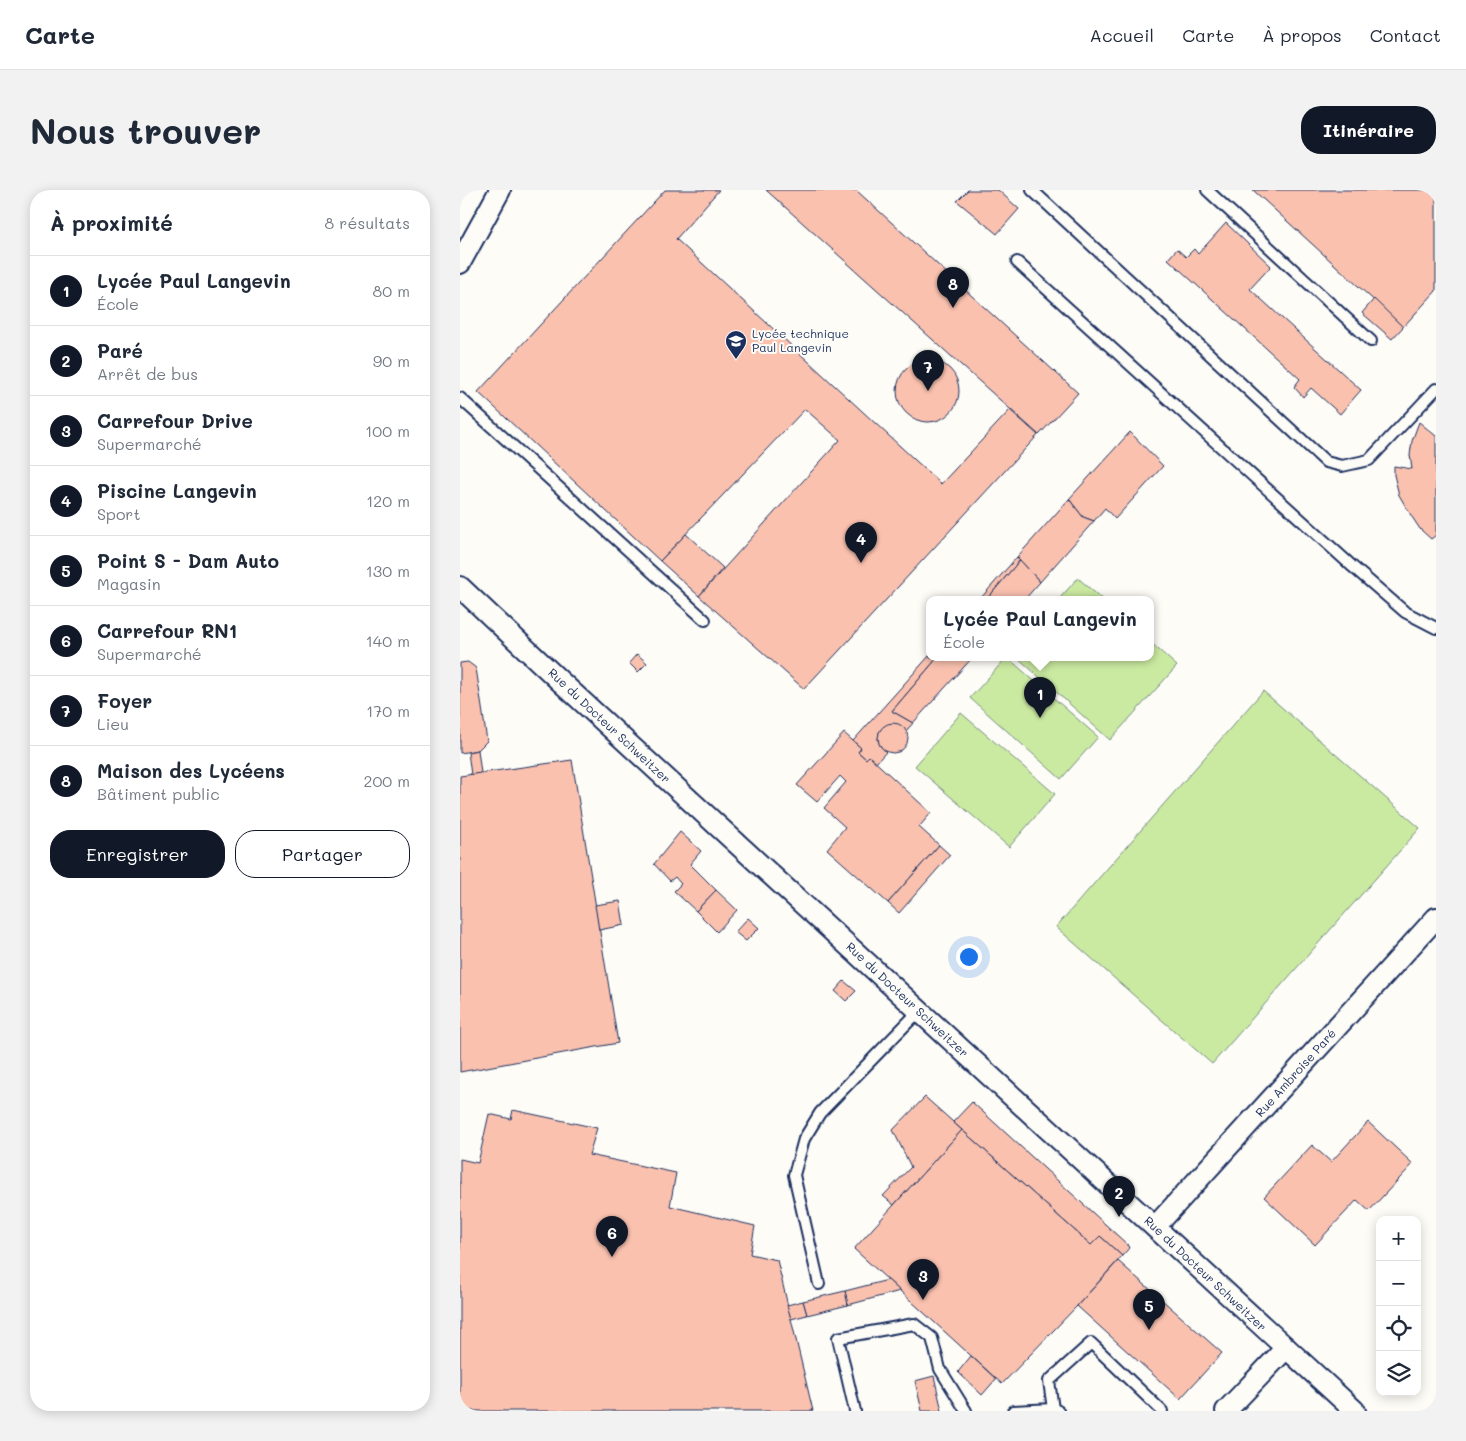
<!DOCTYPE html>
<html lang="fr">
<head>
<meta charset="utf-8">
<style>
  body { margin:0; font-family:Mali,sans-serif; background:#f2f2f3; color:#1f2937 }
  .controls { position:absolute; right:15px; bottom:15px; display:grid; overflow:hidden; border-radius:10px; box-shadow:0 2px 12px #0003 }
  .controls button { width:45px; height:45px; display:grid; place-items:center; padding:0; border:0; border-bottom:1px solid #e0e1e3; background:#fff; color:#1f2937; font:25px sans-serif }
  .you { position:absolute; left:508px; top:766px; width:18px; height:18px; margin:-12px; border:4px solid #fff; border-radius:50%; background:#1a73e8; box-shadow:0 0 0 8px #1a73e833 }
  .badge { display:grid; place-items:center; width:32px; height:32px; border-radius:50%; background:#111827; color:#fff; font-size:16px; font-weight:700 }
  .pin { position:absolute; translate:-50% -41px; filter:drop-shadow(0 1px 2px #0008) }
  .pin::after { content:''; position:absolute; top:26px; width:18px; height:15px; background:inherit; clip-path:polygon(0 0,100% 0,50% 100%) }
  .popup { position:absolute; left:466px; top:406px; width:228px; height:65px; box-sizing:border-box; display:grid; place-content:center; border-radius:10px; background:#fff; filter:drop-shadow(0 1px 4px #0005); font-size:16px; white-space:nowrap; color:#747a83 }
  .popup b { font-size:19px; color:#1f2937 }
  .popup::after { content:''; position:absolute; left:50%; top:100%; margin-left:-10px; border:10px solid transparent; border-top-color:#fff }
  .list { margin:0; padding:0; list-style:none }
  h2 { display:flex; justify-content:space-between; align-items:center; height:65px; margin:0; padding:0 20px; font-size:21px }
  h2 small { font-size:16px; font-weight:400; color:#747a83 }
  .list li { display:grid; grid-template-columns:32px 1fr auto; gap:15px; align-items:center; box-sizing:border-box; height:70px; padding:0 20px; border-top:1px solid #e0e1e3 }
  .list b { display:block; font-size:19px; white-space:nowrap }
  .list p { margin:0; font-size:16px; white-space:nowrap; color:#747a83 }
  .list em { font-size:16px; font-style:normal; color:#747a83 }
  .actions { display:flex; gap:10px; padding:15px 20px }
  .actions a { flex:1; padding:11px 0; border:1px solid #111827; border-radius:20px; text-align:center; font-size:18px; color:#111827 }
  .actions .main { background:#111827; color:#fff }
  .icon { flex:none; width:28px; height:28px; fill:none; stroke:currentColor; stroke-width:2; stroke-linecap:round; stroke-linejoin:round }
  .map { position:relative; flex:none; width:976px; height:1221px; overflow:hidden; border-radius:20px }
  header { display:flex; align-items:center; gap:30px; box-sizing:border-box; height:70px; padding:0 25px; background:#fff; border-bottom:1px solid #e0e1e3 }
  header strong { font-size:24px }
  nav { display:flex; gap:28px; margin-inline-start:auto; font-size:18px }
  .intro { display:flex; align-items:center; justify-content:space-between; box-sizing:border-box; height:120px; padding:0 30px }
  h1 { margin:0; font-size:35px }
  .button { padding:12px 22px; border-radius:20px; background:#111827; color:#fff; font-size:18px; font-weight:700 }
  main { display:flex; gap:30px; padding:0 30px }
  aside { flex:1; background:#fff; border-radius:20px; box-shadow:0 2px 12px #0003 }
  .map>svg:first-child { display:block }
</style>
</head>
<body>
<header>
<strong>Carte</strong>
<nav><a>Accueil</a><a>Carte</a><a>À propos</a><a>Contact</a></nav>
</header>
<div class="intro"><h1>Nous trouver</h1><a class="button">Itinéraire</a></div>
<main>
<aside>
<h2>À proximité<small>8 résultats</small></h2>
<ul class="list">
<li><span class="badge">1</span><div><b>Lycée Paul Langevin</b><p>École</p></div><em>80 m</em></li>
<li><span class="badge">2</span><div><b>Paré</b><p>Arrêt de bus</p></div><em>90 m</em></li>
<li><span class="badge">3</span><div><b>Carrefour Drive</b><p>Supermarché</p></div><em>100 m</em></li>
<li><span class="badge">4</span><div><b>Piscine Langevin</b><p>Sport</p></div><em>120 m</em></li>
<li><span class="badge">5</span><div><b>Point S - Dam Auto</b><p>Magasin</p></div><em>130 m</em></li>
<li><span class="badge">6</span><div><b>Carrefour RN1</b><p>Supermarché</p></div><em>140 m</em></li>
<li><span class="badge">7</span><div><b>Foyer</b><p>Lieu</p></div><em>170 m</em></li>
<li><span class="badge">8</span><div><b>Maison des Lycéens</b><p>Bâtiment public</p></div><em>200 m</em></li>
</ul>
<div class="actions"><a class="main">Enregistrer</a><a>Partager</a></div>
</aside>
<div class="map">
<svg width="976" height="1221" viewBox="0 0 976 1221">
  <rect width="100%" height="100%" fill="#fdfcf7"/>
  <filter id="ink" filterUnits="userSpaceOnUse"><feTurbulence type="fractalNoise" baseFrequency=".02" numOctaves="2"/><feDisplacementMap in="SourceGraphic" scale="10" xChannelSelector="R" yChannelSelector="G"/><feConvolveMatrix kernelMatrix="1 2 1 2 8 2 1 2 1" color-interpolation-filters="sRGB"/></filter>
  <g filter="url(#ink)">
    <g fill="#cbeaa1" stroke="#738c80">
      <path d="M618,388L642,409H599Z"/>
      <path d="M690,452L717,476L650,550L557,467H690Z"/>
      <path d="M547,467L638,547L601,589L510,508Z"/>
      <path d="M803,501L960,638L752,874L596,737Z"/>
      <path d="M501,523L595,604L549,657L455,576Z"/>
    </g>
    <g fill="#fac1af" stroke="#1b2f5e">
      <path d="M205,0H259L216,49L481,294L550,220L578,245L344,499L239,406L380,250L345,219L200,371L18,202Z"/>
      <path d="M306,0H396L618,203L579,245Z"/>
      <path d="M508,0H538L559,19L537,44L497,11Z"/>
      <path d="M793,0H976V101L943,137Z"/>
      <path d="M766,33L811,76L790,99L901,200L880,224L851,198L843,207L834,197L840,189L708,69L717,59L726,67L734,59L738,64Z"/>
      <path d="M914,109L943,137L932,149L902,123Z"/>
      <circle cx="468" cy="201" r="31"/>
      <path d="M959,232L976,246V345L971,349L960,339L952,327L939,305L934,285V276L952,279L950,265L952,251Z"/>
      <path d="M670,242L703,276L655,329L645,318L634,331L623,327L609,309Z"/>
      <path d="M609,309L623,327L634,331L580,392L557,367Z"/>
      <path d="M226,344L263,378L239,406L200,371Z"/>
      <path d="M557,367L560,370L527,409H520Z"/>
      <path d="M560,370L580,392L565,409H527Z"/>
      <path d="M177,464L187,473L178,482L169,473Z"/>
      <path d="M470,465V467H478L432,521L453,533L446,541L437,534L425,536L419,542L418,550L420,556L426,562L416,573L409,566L406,569L398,562L401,558L393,551Z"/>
      <path d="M478,467H513L453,533L432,521Z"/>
      <path d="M8,472L16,478L27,551L18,560L0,563V473Z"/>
      <circle cx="433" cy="548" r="15"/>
      <path d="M384,543L401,558L398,562L406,569L409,566L471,623L459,637L479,655L428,713L367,659L385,637L364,618L386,592L380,586L357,612L337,595Z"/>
      <path d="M18,560L21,583L11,585L8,562Z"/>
      <path d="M112,570L158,853L0,882V586Z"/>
      <path d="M220,642L241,661L230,674L256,700L236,721L214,701L221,694L215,687L210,691L194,674Z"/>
      <path d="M479,655L490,665L439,723L428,713Z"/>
      <path d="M256,700L277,720L257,742L236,721Z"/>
      <path d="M160,711L164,735L139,740L135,715Z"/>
      <path d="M288,728L299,738L286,751L275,742Z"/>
      <path d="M384,791L396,801L386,811L375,801Z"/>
      <path d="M465,907L502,940L434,1015L423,1006L451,977L433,940Z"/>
      <path d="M512,912L670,1057L662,1066L640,1046L631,1055L493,932Z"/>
      <path d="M53,920L137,938L129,965L216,983L210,1016L295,1036L290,1064L317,1070L353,1221H0V969L18,973L29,924L51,929Z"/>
      <path d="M908,932L953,974L909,1021L897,1010L855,1055L804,1007L852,955L871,972Z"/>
      <path d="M502,940L631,1055L640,1046L662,1066L617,1116L542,1194L394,1059Z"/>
      <path d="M658,1071L762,1163L720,1209L617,1116Z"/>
      <path d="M428,1090L440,1101L388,1115L385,1101Z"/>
      <path d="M385,1101L388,1115L347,1125L343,1111Z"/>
      <path d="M343,1111L347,1125L331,1129L327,1115Z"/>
      <path d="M511,1166L536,1189L522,1205L498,1182Z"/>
      <path d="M474,1186L482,1221H462L455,1191Z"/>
    </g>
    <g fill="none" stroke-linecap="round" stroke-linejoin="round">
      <g stroke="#1b2f5e" stroke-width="14">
        <g id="lane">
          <path d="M572,0L866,272L882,276L909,270L976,199"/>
          <path d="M747,0L911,151"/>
          <path d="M557,72L893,377L945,422L976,438"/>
          <path d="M0,208L245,430"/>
          <path d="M359,1094L334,985L344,949L360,923L459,821"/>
          <path d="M593,1219L589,1191L631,1153L702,1221"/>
          <path d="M395,1221L378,1148L454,1134L472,1148L480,1179L506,1221"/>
          <path d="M553,1221L593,1219L598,1221"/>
        </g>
      </g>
      <g stroke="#1b2f5e" stroke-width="24">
        <g id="street">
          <path d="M0,73L40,0"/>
          <path d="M0,397L101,492L895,1221"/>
          <path d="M695,1037L976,728"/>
          <path d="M766,1221L826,1158"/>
        </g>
      </g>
      <use href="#lane" stroke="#fdfcf7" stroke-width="10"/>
      <use href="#street" stroke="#fdfcf7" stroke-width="20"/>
    </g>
  </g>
  <defs>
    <g id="school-pin" transform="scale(1.125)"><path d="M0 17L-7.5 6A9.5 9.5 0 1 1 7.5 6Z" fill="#1b2f5e" stroke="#fdfcf7"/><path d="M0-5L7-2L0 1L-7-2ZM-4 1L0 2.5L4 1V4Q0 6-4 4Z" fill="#fff"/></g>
  </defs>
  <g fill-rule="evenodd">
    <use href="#school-pin" x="276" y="151"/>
  </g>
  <g text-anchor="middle" stroke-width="4" stroke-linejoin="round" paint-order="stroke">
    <g font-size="12" fill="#1b2f5e" stroke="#fdfcf7" text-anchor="start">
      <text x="292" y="148">Lycée technique<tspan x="292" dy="14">Paul Langevin</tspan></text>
    </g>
    <g font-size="12" fill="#1b2f5e" stroke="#fdfcf7">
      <text transform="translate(149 536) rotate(43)" y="4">Rue du Docteur Schweitzer</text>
      <text transform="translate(447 810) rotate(43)" y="4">Rue du Docteur Schweitzer</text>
      <text transform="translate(836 883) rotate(-48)" y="4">Rue Ambroise Paré</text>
      <text transform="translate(745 1084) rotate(43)" y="4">Rue du Docteur Schweitzer</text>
    </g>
  </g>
</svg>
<div class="controls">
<button>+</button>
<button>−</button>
<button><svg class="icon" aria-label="locate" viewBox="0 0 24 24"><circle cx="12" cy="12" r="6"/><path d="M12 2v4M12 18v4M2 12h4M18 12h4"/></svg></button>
<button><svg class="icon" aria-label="layers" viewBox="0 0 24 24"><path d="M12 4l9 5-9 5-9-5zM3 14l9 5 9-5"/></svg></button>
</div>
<div class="you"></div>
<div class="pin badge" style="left:580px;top:528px">1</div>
<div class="popup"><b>Lycée Paul Langevin</b>École</div>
<div class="pin badge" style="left:659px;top:1027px">2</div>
<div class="pin badge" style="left:463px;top:1110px">3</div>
<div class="pin badge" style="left:401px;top:373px">4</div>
<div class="pin badge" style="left:689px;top:1140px">5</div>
<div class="pin badge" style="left:152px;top:1067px">6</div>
<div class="pin badge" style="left:468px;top:201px">7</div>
<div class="pin badge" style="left:493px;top:118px">8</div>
</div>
</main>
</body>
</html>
